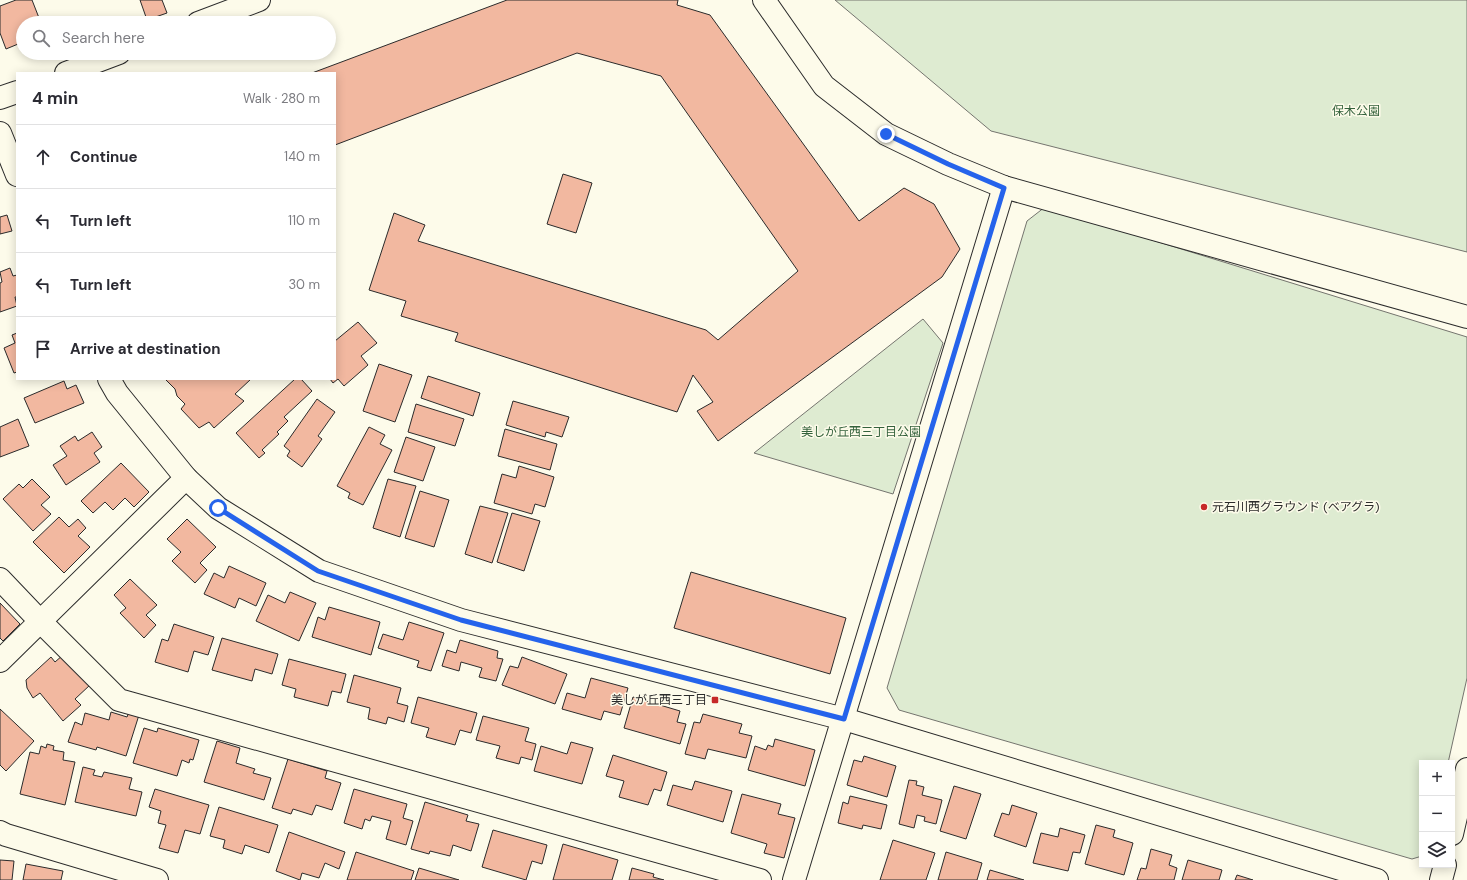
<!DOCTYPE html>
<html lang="en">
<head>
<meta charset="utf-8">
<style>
  body { margin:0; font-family:"DM Sans","Noto Sans JP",sans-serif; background:#f7f7f7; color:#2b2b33 }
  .controls { position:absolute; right:12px; bottom:12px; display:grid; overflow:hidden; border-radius:0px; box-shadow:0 2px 10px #0003 }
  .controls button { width:36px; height:36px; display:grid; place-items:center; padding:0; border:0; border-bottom:1px solid #e1e1e2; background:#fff; color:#2b2b33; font:20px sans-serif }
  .stop { position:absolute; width:12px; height:12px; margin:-9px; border:3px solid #2563eb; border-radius:50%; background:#fff }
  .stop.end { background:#2563eb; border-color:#fff; box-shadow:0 1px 4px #0008 }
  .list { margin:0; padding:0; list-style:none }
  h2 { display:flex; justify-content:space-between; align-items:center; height:52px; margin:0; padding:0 16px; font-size:17px }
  h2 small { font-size:13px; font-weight:400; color:#7c7c81 }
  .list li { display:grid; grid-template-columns:26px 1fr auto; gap:12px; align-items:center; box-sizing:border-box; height:64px; padding:0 16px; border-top:1px solid #e1e1e2 }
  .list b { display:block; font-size:15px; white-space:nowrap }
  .list em { font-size:13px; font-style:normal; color:#7c7c81 }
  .icon { flex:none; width:22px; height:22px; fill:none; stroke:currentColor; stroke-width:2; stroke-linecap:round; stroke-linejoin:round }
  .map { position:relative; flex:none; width:1467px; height:880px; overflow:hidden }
  .search { position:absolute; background:#fff; box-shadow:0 2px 10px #0003; left:16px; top:16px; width:320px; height:44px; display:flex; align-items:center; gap:10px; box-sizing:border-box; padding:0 14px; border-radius:22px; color:#7c7c81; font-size:15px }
  .panel { position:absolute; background:#fff; box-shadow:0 2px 10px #0003; left:16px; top:72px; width:320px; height:308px; border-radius:0px }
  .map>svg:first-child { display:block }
</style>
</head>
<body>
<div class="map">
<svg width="1467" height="880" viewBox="0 0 1467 880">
  <rect width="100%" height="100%" fill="#fdfbea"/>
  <g fill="#deebd1" stroke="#74746e">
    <path d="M835,0H1467V252L991,131Z"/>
    <path d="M1045,207L1467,337V678L1448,763H1422V856L1412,859L899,710L887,688L1027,221Z"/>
    <path d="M923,319L943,343L893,494L754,453Z"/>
  </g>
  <g fill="#f2b8a0" stroke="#2b2b2b">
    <path d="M16,0H32L41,23H23V42L6,49L0,33V6Z"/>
    <path d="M140,0H162L167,13L147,20Z"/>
    <path d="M507,0H678L677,5L710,15L859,221L904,188L934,204L960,249L942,277L718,441L697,411L713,402L693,375L677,412L455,341L458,333L401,316L406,301L369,290L394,213L425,225L418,241L706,330L718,340L798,271L661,76L577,53L335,145V73H312Z"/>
    <path d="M563,174L592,183L576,233L547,224Z"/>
    <path d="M7,215L12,231L0,234V217Z"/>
    <path d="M10,268L13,276L17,275V297H15L17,306L0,312V283L2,282L0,272Z"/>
    <path d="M358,322L377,343L361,356L368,365L344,386L338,379L333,383L330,379H335V341Z"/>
    <path d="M17,333V372L14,373L4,348L15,343L12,335Z"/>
    <path d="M379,364L412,375L395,422L363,411Z"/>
    <path d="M428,376L480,393L473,416L421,398Z"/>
    <path d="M165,379H251L235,394L244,401L214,428L209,422L199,428L181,409L185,404L177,396L175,389Z"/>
    <path d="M295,379H301L312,391L284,417L288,421L277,432L279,434L262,450L265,453L259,458L236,433Z"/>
    <path d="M64,381L67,389L76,385L84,403L35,423L24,398Z"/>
    <path d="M317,399L335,412L318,436L322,439L302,467L287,456L290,451L284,446Z"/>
    <path d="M513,401L569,417L562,437L546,432L545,437L506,425Z"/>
    <path d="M416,404L464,419L455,446L408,432Z"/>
    <path d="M18,419L29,446L0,457V427Z"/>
    <path d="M369,427L385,435L380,444L392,450L363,505L348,498L350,493L337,486Z"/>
    <path d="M505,429L557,444L550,470L498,456Z"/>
    <path d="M92,432L102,447L94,453L100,462L66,485L53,465L67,456L60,446L75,436L78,441Z"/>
    <path d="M406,437L435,447L423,481L394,472Z"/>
    <path d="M121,463L149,492L134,507L125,498L113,510L105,502L93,513L81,501Z"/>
    <path d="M519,466L554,477L545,507L535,504L532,514L494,503L502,474L516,478Z"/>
    <path d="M32,479L50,497L41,505L51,514L33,531L3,499L19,484L23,488Z"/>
    <path d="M388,479L416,486L400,537L373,528Z"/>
    <path d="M420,491L449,500L434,547L405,538Z"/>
    <path d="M480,506L508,513L492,563L465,554Z"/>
    <path d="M512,513L540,521L524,571L497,562Z"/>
    <path d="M59,517L69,527L78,519L86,528L78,536L90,547L64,573L33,542Z"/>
    <path d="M187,519L216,547L200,563L207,570L195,583L172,561L181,552L167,539Z"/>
    <path d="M229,566L266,583L256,606L239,598L235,608L204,594L214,573L224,578Z"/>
    <path d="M691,572L846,618L830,674L674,628Z"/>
    <path d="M130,579L157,605L146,615L156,625L144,638L120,613L126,608L114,595Z"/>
    <path d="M290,592L316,603L299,641L256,621L268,595L285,603Z"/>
    <path d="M0,603L20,624L3,641L0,638Z"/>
    <path d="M329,607L380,622L371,655L312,637L318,617L325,620Z"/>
    <path d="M409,622L444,633L431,671L417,667L419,661L378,648L383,634L403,640Z"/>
    <path d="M174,624L214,637L208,655L194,651L188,672L155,662L162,639L168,641Z"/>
    <path d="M222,638L278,654L272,674L255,669L252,681L212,670Z"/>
    <path d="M460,640L498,651L497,658L503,659L496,681L479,677L482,668L461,662L459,671L442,666L447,650L456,653Z"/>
    <path d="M63,655L90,685L75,699L81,705L63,721L40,693L33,698L27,688L26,680L51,657L55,662Z"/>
    <path d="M522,657L567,674L555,704L502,685L510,666L518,668Z"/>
    <path d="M289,659L346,674L341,693L332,691L328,706L294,697L296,689L282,685Z"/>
    <path d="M354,675L401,688L397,703L408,706L404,722L388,717L386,724L368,719L370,708L347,702Z"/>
    <path d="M591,678L628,688L620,715L604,711L601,720L562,709L567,693L585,698Z"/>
    <path d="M418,697L477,713L471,733L460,730L455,745L426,737L429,728L411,723Z"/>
    <path d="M633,697L680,711L677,722L686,724L680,744L624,728Z"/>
    <path d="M0,709L34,741L6,771L0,765Z"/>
    <path d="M111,712L127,717L129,712L139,715L126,756L97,747L96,750L68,742L75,722L82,725L85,713L109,720Z"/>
    <path d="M703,714L742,724L739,733L752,736L746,758L708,749L705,759L685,754L694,722L700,723Z"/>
    <path d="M483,716L529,728L525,741L536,744L532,760L521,757L519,764L496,758L500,746L476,740Z"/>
    <path d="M144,728L157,732L158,728L199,740L193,760L190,759L189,763L182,760L177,776L133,763Z"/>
    <path d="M775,739L815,750L805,786L748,770L755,746L766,750L768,745L773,747Z"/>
    <path d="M217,741L240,748L236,763L255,769L253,773L271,778L264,800L204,782Z"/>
    <path d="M571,742L593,748L582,784L534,771L541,746L567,754Z"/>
    <path d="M47,744L54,746L53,750L64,752L63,760L75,762L65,805L20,794L30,752L39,754L41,746L46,748Z"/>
    <path d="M613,755L667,772L661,791L654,789L648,805L619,797L624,781L606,776Z"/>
    <path d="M864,756L896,766L887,797L847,785L854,760L862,762Z"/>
    <path d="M288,759L327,771L325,778L341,783L332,810L316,805L312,815L293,809L291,814L272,808Z"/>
    <path d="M83,767L95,770L93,775L102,777L104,772L132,778L129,789L142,792L136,816L75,802Z"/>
    <path d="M909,780L917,781L916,785L924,787L922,795L942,800L936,824L924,821L925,817L917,815L914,828L899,824Z"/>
    <path d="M695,781L732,791L723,822L667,805L673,785L692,790Z"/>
    <path d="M954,786L981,794L966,839L940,831Z"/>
    <path d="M155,789L209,805L200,834L185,830L178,853L159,848L166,825L158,823L161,811L149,807Z"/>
    <path d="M354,789L407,804L403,818L413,821L406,845L386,839L391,821L372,816L370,821L365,819L362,829L344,823Z"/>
    <path d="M742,794L781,804L778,814L795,818L784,858L764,853L767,844L731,833Z"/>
    <path d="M850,796L887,805L881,829L863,825L862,829L838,823L843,802L848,804Z"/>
    <path d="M425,802L468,815L466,821L479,824L471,851L453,845L450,856L430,851L429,854L411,849Z"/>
    <path d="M1012,805L1037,813L1026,847L994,836L1002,813L1009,815Z"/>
    <path d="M219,807L278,825L269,853L245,845L242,854L223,848L225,840L210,836Z"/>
    <path d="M1096,825L1115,830L1113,837L1133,843L1124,875L1085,864Z"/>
    <path d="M1060,828L1085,835L1080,853L1073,852L1068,871L1033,863L1041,833L1058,837Z"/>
    <path d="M493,830L547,845L542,864L532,861L526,880L482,867Z"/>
    <path d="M289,832L345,852L339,869L325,863L319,878L302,873L300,880L276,871Z"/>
    <path d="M893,840L935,853L926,880H880Z"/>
    <path d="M563,844L618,860L612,880H553Z"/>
    <path d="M1151,849L1172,855L1169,865L1177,868L1174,880H1137L1141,868L1146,869Z"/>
    <path d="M356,852L414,871L411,880H347Z"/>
    <path d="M946,852L982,863L977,880H938Z"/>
    <path d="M0,860L14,861L12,880H0Z"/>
    <path d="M1188,860L1222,870L1219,880H1182Z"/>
    <path d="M26,864L63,871L61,880H23Z"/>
    <path d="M419,868L459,880H415Z"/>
    <path d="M632,868L654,874L653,877L664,880H629Z"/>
    <path d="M990,870L1024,880H987Z"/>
    <path d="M1237,875L1253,880H1235Z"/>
  </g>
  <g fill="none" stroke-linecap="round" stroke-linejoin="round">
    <g stroke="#2b2b2b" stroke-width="24">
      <g id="minor">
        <path d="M764,0L824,86L886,134L948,164L1004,187L1467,317"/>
        <path d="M198,23L259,0"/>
        <path d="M66,73L119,53"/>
        <path d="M0,98L17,92"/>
        <path d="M0,133L17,175"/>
        <path d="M109,379L117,393L186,478L218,508L319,571L461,620L844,719L1377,880"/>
        <path d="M0,579L40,621L119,700L760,880"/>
        <path d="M0,661L186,478"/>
        <path d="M0,832L6,835L157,880"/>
        <path d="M1452,834L1467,769"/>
        <path d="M794,880L1004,187"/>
        <path d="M1441,880L1445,865"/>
      </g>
    </g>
    <use href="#minor" stroke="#fdfbea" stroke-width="22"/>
  </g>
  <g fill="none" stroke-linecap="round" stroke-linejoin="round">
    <path stroke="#2563eb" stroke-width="5" d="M218,508L318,571L461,620L844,719L1004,188L948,164L886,134"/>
  </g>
  <g fill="#c62828" stroke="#fdfbea" stroke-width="1.5">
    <circle cx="1204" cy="507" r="4"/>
    <rect x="711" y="696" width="8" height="8" rx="2"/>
  </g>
  <g text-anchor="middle" stroke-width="3" stroke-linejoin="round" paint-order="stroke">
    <g font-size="12" fill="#34623c" stroke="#fdfbea">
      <text x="1356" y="115">保木公園</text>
      <text x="861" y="436">美しが丘西三丁目公園</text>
    </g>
    <g font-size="12" fill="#2b2b2b" stroke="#fdfbea" text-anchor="start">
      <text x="1212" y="511">元石川西グラウンド (ベアグラ)</text>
      <text x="707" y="704" text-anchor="end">美しが丘西三丁目</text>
    </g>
  </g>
</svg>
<div class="controls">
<button>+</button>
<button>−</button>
<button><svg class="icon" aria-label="layers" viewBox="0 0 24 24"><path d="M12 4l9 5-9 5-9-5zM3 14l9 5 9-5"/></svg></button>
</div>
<div class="stop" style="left:218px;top:508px"></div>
<div class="stop end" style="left:886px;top:134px"></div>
<div class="search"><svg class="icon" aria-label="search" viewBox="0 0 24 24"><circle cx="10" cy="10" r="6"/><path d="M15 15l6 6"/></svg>Search here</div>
<section class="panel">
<h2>4 min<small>Walk · 280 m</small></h2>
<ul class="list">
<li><svg class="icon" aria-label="ahead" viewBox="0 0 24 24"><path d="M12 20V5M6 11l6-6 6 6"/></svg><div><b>Continue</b></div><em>140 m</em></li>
<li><svg class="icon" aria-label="left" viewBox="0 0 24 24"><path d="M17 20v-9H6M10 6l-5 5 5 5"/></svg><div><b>Turn left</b></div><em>110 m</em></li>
<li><svg class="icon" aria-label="left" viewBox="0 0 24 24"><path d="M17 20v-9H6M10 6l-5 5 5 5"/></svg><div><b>Turn left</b></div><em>30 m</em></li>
<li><svg class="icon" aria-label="arrive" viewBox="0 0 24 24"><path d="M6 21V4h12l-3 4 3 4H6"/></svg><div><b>Arrive at destination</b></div></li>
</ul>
</section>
</div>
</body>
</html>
